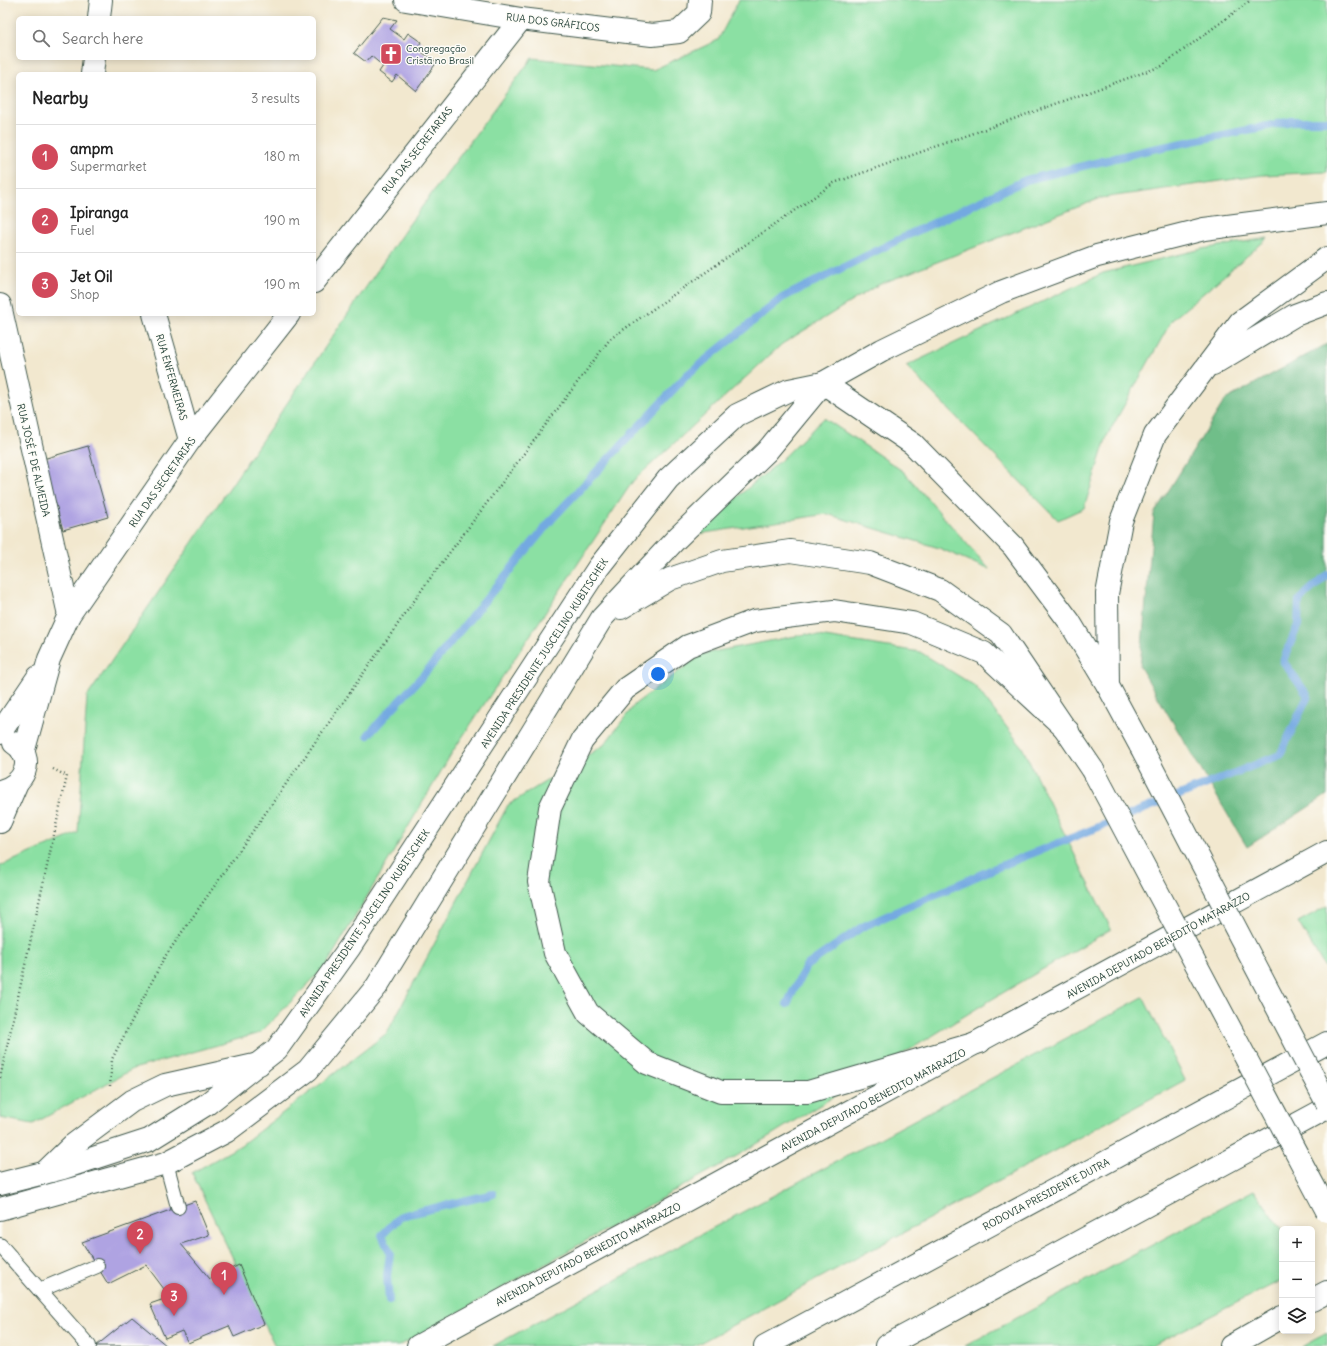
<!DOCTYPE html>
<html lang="en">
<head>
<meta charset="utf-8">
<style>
  body { margin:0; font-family:Delius,sans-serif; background:#f6f6f6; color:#222 }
  .controls { position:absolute; right:12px; bottom:12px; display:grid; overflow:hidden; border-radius:6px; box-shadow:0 2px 10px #0003 }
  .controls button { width:36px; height:36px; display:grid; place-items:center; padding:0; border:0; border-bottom:1px solid #e0e0e0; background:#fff; color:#222; font:20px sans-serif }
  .you { position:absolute; left:658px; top:674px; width:14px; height:14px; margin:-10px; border:3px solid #fff; border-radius:50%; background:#1a73e8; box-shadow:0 0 0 6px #1a73e833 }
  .badge { display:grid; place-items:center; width:26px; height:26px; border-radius:50%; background:#d1495b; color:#fff; font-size:13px; font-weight:700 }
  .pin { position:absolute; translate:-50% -33px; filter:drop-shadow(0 1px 2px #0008) }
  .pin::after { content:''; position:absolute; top:21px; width:14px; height:12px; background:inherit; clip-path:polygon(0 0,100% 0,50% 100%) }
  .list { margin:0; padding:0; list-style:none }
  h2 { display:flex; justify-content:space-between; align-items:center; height:52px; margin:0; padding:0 16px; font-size:17px }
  h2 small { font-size:13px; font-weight:400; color:#767676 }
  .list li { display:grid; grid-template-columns:26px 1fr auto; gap:12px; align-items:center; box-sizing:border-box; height:64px; padding:0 16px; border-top:1px solid #e0e0e0 }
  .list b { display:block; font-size:15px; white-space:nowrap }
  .list p { margin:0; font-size:13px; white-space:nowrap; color:#767676 }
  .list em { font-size:13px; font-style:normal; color:#767676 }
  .icon { flex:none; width:22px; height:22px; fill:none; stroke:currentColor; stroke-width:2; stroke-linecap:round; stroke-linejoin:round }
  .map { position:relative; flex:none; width:1327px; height:1346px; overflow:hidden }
  .search { position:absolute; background:#fff; box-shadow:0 2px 10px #0003; left:16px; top:16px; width:300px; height:44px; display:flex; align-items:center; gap:10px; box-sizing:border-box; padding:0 14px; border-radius:6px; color:#767676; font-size:15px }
  .panel { position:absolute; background:#fff; box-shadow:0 2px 10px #0003; left:16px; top:72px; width:300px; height:244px; border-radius:6px }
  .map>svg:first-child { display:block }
</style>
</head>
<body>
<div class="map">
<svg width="1327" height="1346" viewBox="0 0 1327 1346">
  <rect width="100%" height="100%" fill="#fdfcf7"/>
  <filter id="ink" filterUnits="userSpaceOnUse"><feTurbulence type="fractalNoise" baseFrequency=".025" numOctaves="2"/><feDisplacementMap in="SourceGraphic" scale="8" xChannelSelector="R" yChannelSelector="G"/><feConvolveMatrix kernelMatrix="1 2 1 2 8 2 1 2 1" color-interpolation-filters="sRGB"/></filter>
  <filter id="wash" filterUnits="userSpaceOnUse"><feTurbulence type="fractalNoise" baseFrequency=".012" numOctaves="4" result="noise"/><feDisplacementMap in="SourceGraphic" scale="16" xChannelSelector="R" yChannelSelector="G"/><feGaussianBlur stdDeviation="0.9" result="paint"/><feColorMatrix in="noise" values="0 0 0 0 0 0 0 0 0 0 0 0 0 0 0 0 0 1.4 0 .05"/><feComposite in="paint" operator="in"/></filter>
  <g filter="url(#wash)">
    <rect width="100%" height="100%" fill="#f2e8cf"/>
    <g fill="#8be0a3" stroke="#558e6c">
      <path d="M739,0H1327V172L1263,175L1101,198L878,285L782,344L633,481L453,751L326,966L260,1033L133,1069L33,1124L0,1118V866L78,833L87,697L407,227L532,58L653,70L718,40Z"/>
      <path d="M1268,238L1172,320L1107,436L1084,508L1058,520L906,366L1103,273L1202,249Z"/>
      <path d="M824,418L904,472L990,570L939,548L827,514L692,535L780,461Z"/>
      <path d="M806,634L920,652L975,686L1022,747L1111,929L984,1004L742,1153L399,1346H275L192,1173L241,1145L387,1033L508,805L604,745L635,704L702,654Z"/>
      <path d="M1327,906V971L1298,922Z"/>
      <path d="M1143,997L1185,1080L694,1346H493Z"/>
      <path d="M1254,1190L1282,1229V1280L1151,1346H965Z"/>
      <path d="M1327,1332V1346H1301Z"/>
    </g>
    <path fill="#70be89" stroke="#487e5e" d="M1327,344V795L1247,847L1140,667L1154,514L1225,400Z"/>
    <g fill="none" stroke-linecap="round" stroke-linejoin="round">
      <g stroke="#73a9e1" stroke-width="8">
        <path d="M368,735L426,672L553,518L688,374L782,298L908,235L1026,180L1148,150L1292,121H1327"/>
        <path d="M787,1004L806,966L862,927L993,869L1280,755L1308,696L1283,661L1298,625L1299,600L1327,575"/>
        <path d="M389,1300L387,1276L390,1253L382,1235L401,1216L493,1194"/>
      </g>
    </g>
    <g id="blocks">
      <g fill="#afa3e2">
        <path d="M383,17L397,20L390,29L404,39L408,33L421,42L417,49L437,62L416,91L397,75L392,82L379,72L383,66L371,56L366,62L354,53Z"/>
        <path d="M88,446L108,517L63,530L43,459Z"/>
        <path d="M195,1201L209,1235L181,1244L210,1279L239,1265L264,1324L234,1337L229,1326L188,1343L182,1331L165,1338L150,1304L170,1297L146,1265L108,1284L82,1242Z"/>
        <path d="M132,1317L167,1346H96Z"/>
      </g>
    </g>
  </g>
  <g filter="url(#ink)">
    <use href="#blocks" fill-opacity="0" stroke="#3f574b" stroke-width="1"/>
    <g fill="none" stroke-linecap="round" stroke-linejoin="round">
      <g stroke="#3f574b" stroke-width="16">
        <g id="service">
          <path d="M166,1163L178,1207"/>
          <path d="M0,1245L89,1346"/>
          <path d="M40,1290L97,1266"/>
        </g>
      </g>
      <g stroke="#3f574b" stroke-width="24">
        <g id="minor">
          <path d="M406,0L521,19L652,35L679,32L699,13L700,0"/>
          <path d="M99,18L101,0"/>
          <path d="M92,74L94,58"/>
          <path d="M314,282L521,19"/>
          <path d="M0,305L69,615"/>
          <path d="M154,314L190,440"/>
          <path d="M0,733L38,677"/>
          <path d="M23,753L49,659L69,615L190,440L289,314"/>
          <path d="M0,791C24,786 37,758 14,743"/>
          <path d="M0,822L16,785"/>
          <path d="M44,1173L73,1145L132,1101L165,1085L259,1064"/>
        </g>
      </g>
      <g stroke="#3f574b" stroke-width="24">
        <g id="primary">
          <path d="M823,383L913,444L1013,546L1069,621L1108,686L1141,747"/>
          <path d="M621,608L670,579L722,561L790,551L870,563L940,590L1001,634L1093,770"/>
          <path d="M0,1184L63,1168L149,1140L207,1104L277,1049L350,947L598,568L668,479L737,415L789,390L823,383L882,350L1001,292L1097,256L1204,229L1327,213"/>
          <path d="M0,1209L166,1163L227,1131L308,1070L377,986L602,618L677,538L767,451L823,383"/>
        </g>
      </g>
      <g stroke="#3f574b" stroke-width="24">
        <g id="motorway">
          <path d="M1213,364L1295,315L1327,303"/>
          <path d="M1108,686L1107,594L1121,521L1155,435L1240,322L1327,258"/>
          <path d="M980,1042L808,1092H721L647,1063L588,1013L555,953L539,882L550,808L582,741L625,689L688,646L754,621L834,611L912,623L984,653L1068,731"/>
          <path d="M1312,1300L1327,1292"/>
          <path d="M418,1346L1327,852"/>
          <path d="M765,1346L1327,1043"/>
          <path d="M886,1346L1327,1108"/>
          <path d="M1231,1346L1282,1317"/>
        </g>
      </g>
      <g stroke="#3f574b" stroke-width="2.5" stroke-dasharray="1 3" stroke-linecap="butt">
        <path d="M0,1078L67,776L51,768"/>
        <path d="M110,1086L112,1059L164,958L426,584L610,339L834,183L1162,66L1251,0"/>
      </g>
      <use href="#service" stroke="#fff" stroke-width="14"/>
      <use href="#minor" stroke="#fff" stroke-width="22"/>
      <use href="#primary" stroke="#fff" stroke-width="22"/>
      <use href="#motorway" stroke="#fff" stroke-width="22"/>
      <g stroke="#3f574b" stroke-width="24" stroke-linecap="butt">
        <g id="primary-bridge">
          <path d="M1141,747L1327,1103"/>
          <path d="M1093,770L1327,1211"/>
        </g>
      </g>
      <use href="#primary-bridge" stroke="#fff" stroke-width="22"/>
    </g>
  </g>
  <defs>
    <g id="church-square" transform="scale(1.15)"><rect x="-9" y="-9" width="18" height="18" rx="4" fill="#d1495b" stroke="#fdfcf7"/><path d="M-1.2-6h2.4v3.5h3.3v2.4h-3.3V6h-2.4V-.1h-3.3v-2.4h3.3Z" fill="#fff"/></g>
  </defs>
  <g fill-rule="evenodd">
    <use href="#church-square" x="391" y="54"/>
  </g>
  <g text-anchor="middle" stroke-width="3" stroke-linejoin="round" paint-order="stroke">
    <g font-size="10" fill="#1f3d34" stroke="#fdfcf7">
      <text transform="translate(553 22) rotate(7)" y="4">RUA DOS GRÁFICOS</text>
      <text transform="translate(417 150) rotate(-52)" y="4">RUA DAS SECRETARIAS</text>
      <text transform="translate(172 377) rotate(74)" y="4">RUA ENFERMEIRAS</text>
      <text transform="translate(34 460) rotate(77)" y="4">RUA JOSÉ F DE ALMEIDA</text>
      <text transform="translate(162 482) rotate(-55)" y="4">RUA DAS SECRETARIAS</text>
      <text transform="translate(544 653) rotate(-57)" y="4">AVENIDA PRESIDENTE JUSCELINO KUBITSCHEK</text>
      <text transform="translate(364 923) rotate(-56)" y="4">AVENIDA PRESIDENTE JUSCELINO KUBITSCHEK</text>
      <text transform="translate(1158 945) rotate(-29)" y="4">AVENIDA DEPUTADO BENEDITO MATARAZZO</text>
      <text transform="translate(873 1100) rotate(-28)" y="4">AVENIDA DEPUTADO BENEDITO MATARAZZO</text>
      <text transform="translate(1046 1194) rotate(-28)" y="4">RODOVIA PRESIDENTE DUTRA</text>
      <text transform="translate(588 1254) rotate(-28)" y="4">AVENIDA DEPUTADO BENEDITO MATARAZZO</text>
    </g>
    <g font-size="10" fill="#1f3d34" stroke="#fdfcf7" text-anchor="start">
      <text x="406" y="52">Congregação<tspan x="406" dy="12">Cristã no Brasil</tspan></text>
    </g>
  </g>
</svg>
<div class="controls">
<button>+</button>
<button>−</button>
<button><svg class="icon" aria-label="layers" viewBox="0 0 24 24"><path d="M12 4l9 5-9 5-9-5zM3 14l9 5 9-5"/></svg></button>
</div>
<div class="you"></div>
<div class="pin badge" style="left:224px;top:1295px">1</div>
<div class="pin badge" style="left:140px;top:1254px">2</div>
<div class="pin badge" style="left:174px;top:1316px">3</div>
<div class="search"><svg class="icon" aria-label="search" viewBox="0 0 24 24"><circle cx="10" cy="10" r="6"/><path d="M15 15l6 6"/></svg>Search here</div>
<section class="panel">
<h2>Nearby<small>3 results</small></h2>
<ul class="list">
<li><span class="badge">1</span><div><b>ampm</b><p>Supermarket</p></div><em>180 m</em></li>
<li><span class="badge">2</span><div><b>Ipiranga</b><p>Fuel</p></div><em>190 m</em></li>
<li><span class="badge">3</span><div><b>Jet Oil</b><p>Shop</p></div><em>190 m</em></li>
</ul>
</section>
</div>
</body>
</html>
